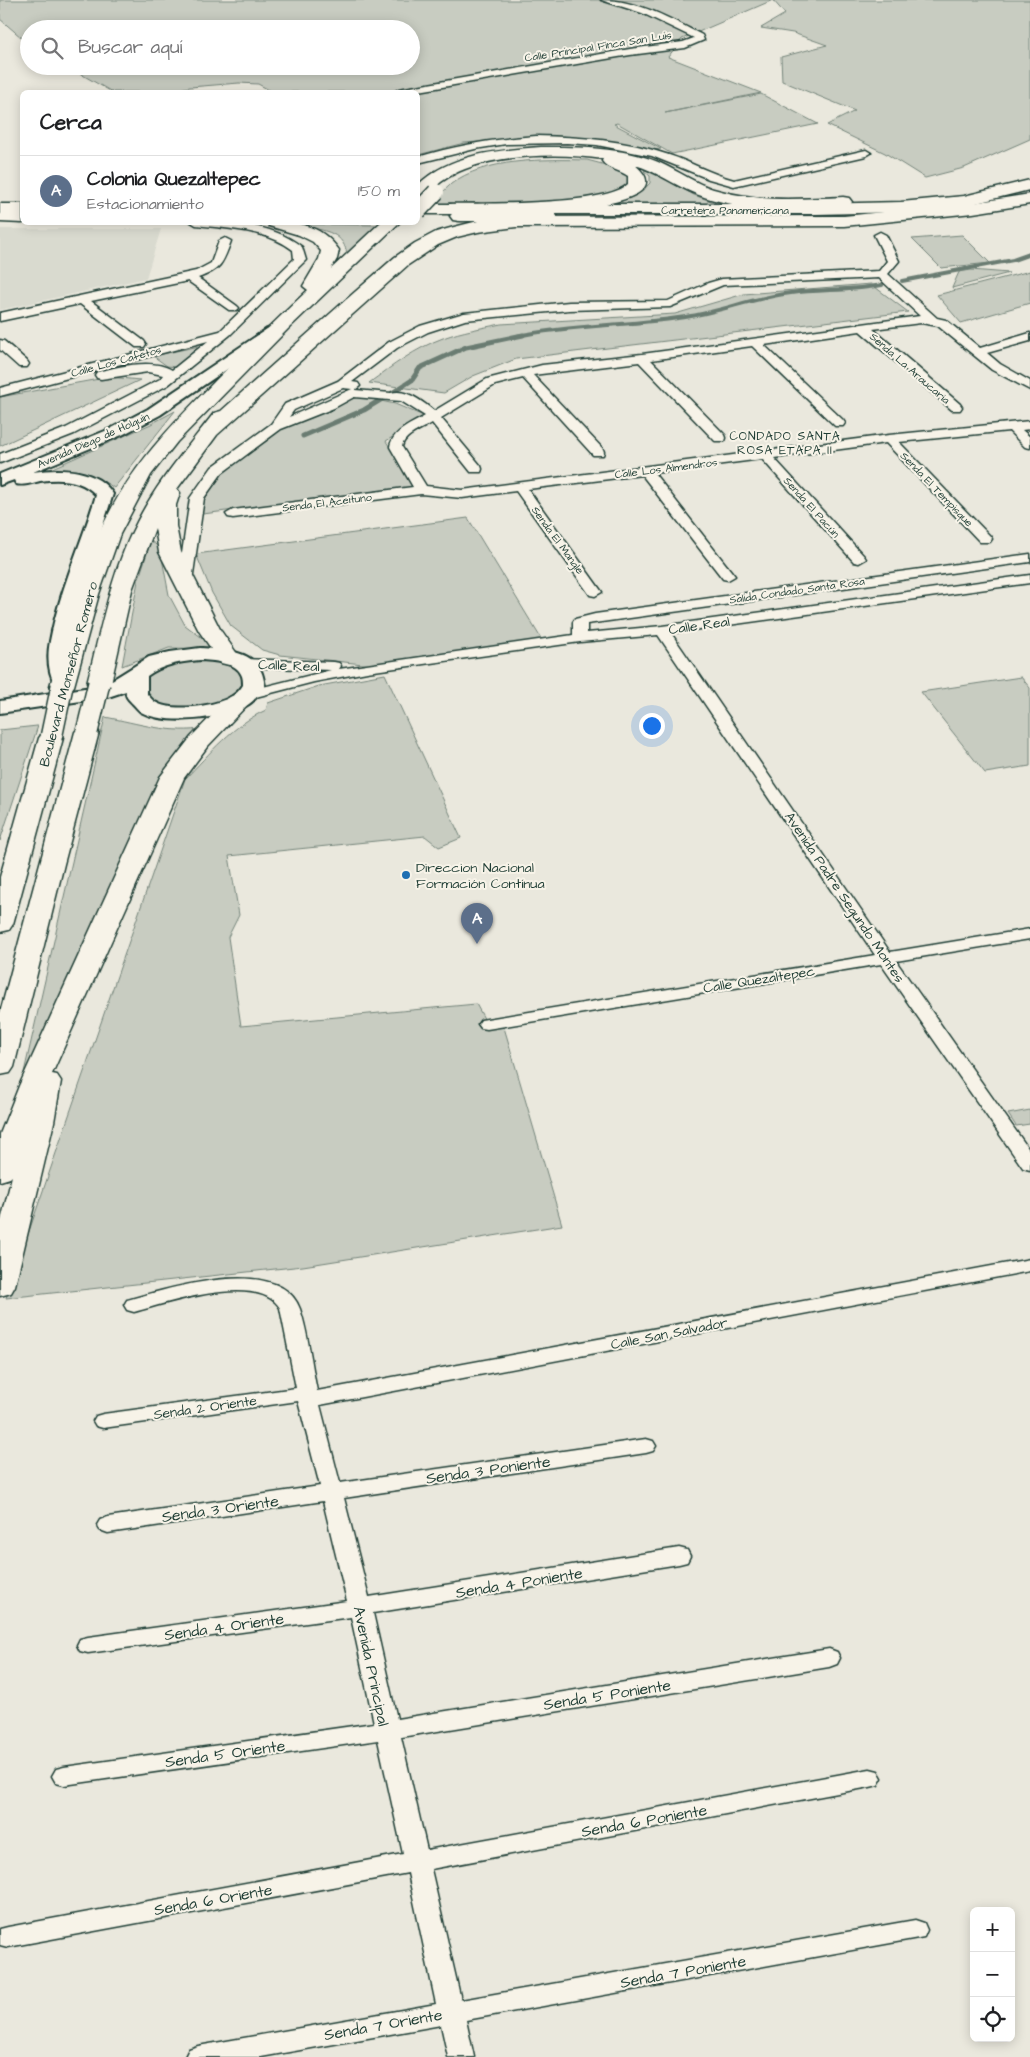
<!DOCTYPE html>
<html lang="es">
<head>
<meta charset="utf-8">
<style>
  body { margin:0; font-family:"Architects Daughter",sans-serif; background:#f2f2f2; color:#202124 }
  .controls { position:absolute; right:15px; bottom:15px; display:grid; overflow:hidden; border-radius:8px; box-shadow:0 2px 12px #0003 }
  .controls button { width:45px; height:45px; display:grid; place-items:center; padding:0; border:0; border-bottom:1px solid #e0e0e0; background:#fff; color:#202124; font:25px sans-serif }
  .you { position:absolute; left:651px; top:725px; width:18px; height:18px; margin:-12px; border:4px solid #fff; border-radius:50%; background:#1a73e8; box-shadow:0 0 0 8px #1a73e833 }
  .badge { display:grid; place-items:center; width:32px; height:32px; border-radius:50%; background:#b45309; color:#fff; font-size:16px; font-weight:700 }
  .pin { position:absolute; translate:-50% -41px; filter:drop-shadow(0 1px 2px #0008) }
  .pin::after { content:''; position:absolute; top:26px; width:18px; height:15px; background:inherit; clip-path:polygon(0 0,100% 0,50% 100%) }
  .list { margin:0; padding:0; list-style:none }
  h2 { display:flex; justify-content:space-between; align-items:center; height:65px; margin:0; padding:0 20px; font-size:21px }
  h2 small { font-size:16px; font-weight:400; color:#757577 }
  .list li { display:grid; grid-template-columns:32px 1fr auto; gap:15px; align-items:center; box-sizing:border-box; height:70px; padding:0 20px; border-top:1px solid #e0e0e0 }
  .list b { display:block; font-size:19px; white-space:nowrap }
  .list p { margin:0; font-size:16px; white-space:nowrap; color:#757577 }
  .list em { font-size:16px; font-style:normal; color:#757577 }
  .icon { flex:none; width:28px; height:28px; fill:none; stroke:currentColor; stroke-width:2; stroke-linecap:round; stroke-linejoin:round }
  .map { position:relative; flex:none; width:1030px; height:2057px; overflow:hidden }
  .search { position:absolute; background:#fff; box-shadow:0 2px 12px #0003; left:20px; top:20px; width:400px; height:55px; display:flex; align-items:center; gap:12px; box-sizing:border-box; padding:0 18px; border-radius:28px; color:#757577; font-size:19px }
  .panel { position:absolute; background:#fff; box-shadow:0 2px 12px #0003; left:20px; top:90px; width:400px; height:135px; border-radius:8px }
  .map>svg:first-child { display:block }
</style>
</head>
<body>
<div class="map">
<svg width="1030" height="2057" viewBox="0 0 1030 2057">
  <rect width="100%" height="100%" fill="#eae8dd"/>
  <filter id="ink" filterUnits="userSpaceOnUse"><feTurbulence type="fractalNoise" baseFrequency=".02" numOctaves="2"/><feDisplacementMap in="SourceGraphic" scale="10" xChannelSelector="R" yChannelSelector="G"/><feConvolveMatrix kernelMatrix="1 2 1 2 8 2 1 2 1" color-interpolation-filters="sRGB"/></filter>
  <g filter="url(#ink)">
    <path fill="#d9dacf" d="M0,229H161L146,278L0,310Z"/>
    <g fill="#c8ccc1" stroke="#74847a">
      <path d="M0,0H773L682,39L668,57L761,93L665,113L761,94L818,124L672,154L617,123L614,124L661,149L654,150L615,143L522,139L464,143L418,155V92H273L258,84L239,83L190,87L163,92H112L67,66H411V29H29V44L0,19Z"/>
      <path d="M773,0H1030V139L964,168L925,178L885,153L827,125L855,111L782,81L781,57L827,45L793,33L761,28L785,14Z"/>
      <path d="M587,160L621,169L630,177L624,189L594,199L430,207C437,199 443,191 451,184C484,158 546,159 587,160Z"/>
      <path d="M647,169L694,195L722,205H609C626,200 638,197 650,183V176L644,171Z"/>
      <path d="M304,224L379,225L348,258C344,231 326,231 302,226Z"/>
      <path d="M962,235L990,263L941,268L912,239Z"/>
      <path d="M971,270L1009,273L952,288L959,272Z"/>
      <path d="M1030,271V303L961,323L937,295Z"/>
      <path d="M871,284L908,312L516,359L473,376L444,393L369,383C392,366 416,348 443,338C462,331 482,328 501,324L675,314L744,294Z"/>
      <path d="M204,345L176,367L167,366L153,356Z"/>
      <path d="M110,377L140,380L0,446V397Z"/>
      <path d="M357,396L395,404L426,417L386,441L413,487L195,515L222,472L243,454L265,442L282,429L335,408Z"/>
      <path d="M175,411L114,488C92,471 66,474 39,474L151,424Z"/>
      <path d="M468,518L542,640L372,665L280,655L262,650L231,626L212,593L196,554Z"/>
      <path d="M151,541L160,548L169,595L185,625L217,649L169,648L122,666L138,581Z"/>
      <path d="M186,658C211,660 225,659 245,675L246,682L233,699L179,711L144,700L139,683L155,667Z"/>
      <path d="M385,674L461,838L439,847L425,836L229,856L239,915L228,937L241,1026L476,1004L487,1024H503L562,1225L303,1266L6,1298L185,779C210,753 233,725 266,710L268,703L319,686Z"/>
      <path d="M1021,677L1030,688V766L985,773L921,692Z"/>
      <path d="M105,717C137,723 173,735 205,728L161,775L20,1090Z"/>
      <path d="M37,726H38L0,841V730Z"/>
      <path d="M1030,1110V1124L1016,1126L1008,1114Z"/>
    </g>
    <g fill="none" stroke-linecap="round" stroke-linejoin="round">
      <g stroke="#6a7c72" stroke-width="4">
        <path d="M902,281L1013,260L1030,254"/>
        <path d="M517,336C575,324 634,326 691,316C725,310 757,297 791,293C822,289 852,291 882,285"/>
      </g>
      <g stroke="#6a7c72" stroke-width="5">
        <path d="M392,393L412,380L420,368L466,347L523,335"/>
        <path d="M303,436L364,410L382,399"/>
      </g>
      <g stroke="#1f3d34" stroke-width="3">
        <g id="minor">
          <path d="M601,0C638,0 671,19 702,35L704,40L685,48L630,55L413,92H394L399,89L630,49L683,42L694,38L642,13Z"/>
          <path d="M536,136C581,137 626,140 669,155C691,162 711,174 734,180L866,150L871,153L866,156L734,186L709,179L652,156L597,145L567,143L506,144L475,149L418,163V157C457,145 495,139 536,136Z"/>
          <path d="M191,222C229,222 271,222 302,247L306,260L230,335L168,385L74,434L0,463V454L66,428L160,379L163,375L148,372L101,379L97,378L95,375L97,372C118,367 152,358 172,370L208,341L0,396V388L220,331L294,259L293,250C266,229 228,229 196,225Z"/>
          <path d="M880,232L886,235L899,261L888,274L937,318L946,320L980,348L1030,333V341L987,353L1000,364L1030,381V390L992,370L938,326L921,323L873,329L960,404L962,407L960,410H952L860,331L764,345L843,420L845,423L843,426H835L752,346L651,360L725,435L726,438L725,441H715L639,362L533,375L603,449L604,452L603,455H593L523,378L495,385L441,418L481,466L482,469L481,472H471L432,423C422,429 404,435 402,447L426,486L462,490L889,435L1030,421V429L1022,430L1030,437V448L1025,447L1009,431L899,442L990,536L992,539L990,542H980L886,443L774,458L864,556L866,559L859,563L854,562L762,459L654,473L735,576L728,580L723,579L642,475L528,489L602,592L595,596L590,595L516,491L462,498L421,494L233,518L228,517L226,514L233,510L413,487L390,447C392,431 412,424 425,416L401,401L354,397L334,408L281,429L222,473L204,498L192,581L185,585L178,581L190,498L212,467L271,424L285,404L338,381L389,342L420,326L464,313L569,302L668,301L708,283L722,279L879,271L887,261L874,235ZM879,278L920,316L642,354L542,365L487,379L434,411C423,402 406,388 391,393L355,390L360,386L358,383L352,382L397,348L428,332L465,320L569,310L670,307L723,285ZM343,388L352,389L289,417L294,410Z"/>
          <path d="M225,238L231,241C223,263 221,270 198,278L237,306L239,308L237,310H229L188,281L91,301L144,341L146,344L144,347H136L80,304L0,321V313L196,271L211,263L219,241Z"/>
          <path d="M0,340L4,341L27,361L29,364L27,367H19L0,350Z"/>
          <path d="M1030,554V562L587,624V633L662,626L1030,575V583L671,633L890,952L1030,929V939L896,961L1030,1151V1170L1023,1168L881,964L487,1029L481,1028L478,1024L481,1020L487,1019L875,955L658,635L580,642L367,672L314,682L248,699L243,698L241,695L243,692L331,670L242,667L237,666L235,663L237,660L242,659L334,662L339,663L341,666L339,669L573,635V622L575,619L595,614Z"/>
          <path d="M1030,1259V1271L320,1405L340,1483L646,1439L653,1441L656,1446L653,1451L646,1453L344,1498L369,1597L679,1548L687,1550L690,1556L687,1562L679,1564L373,1613L397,1719L829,1649L837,1652L840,1658L837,1664L829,1667L401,1737L427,1850L870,1769L878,1771L882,1778L878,1785L870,1787L431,1869L461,2000L915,1920L924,1923L927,1930L924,1937L466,2020L474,2057H448L441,2025L261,2057H185L189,2049L198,2046L436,2004L408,1873L8,1947L0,1945V1929L8,1927L403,1854L378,1740L64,1785L56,1783L52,1776L56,1769L64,1767L374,1723L351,1617L88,1653L80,1651L77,1645L80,1639L88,1637L347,1601L323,1501L108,1533L100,1530L97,1525L100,1520L108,1517L320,1486L298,1401L103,1428L96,1426L93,1421L96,1416L103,1414L296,1388L280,1308C258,1272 167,1303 134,1312L127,1310L124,1305L127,1300C167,1289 280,1253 300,1309C308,1332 312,1367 317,1391Z"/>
        </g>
      </g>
      <g stroke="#1f3d34" stroke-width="4">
        <path id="tertiary" d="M272,327L277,329L280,332L277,335L160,415L122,435L33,472C61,468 96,468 113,494L81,594L68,642L67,667L72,682L70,686L63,688L56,686C48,673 47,656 50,641C59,591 82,543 96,495C82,479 60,478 40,481C32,483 24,486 16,484L14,480L0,485V474L110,429L148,409L267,329Z"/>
      </g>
      <g stroke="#1f3d34" stroke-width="4">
        <path id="secondary" d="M200,648C219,649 252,650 261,671C263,675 264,681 265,686C261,692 255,700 249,704C226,719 166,726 141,712C138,710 135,706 133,704C129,700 125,697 126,691L108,697L0,713V701L104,685L149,657L170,652ZM200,660C212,661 235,661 241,674C243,677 243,682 243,685C241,688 238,692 235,694C220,706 172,713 155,702C152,700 149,696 147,694V676C163,664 181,662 200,660Z"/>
      </g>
      <g stroke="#1f3d34" stroke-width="3">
        <g id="primary">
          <path d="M1030,180L1029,190L964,206L901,212L816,214H555L557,216L554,220L548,221H459L453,220L450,216L452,214H418V204H477L483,205L486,209L484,211H523L521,209L524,205L530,204H816L901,202L964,196Z"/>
          <rect x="0" y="204" width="22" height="10"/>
        </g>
      </g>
      <g stroke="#1f3d34" stroke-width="3">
        <g id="trunk">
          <path d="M541,147C580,147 621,147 658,162C679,171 698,186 721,191C760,202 803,199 843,197L849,198L852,202L849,206C812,215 729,209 694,193C674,185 656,171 635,165C699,217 467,214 450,214L444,213L441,209L444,205L450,204C485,203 606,206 628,184V176C620,170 607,169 602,161L603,159C562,153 504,154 465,169C457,172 448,177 441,182C433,188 427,198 418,200V185C449,154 499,150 541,147Z"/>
          <path d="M1030,194V204L973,213L844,226L516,227L478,232L457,237L438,245L408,265L217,435L177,489L180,493L176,505V526L181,552L221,631L240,658L237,663L229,665L221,663L199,631L159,552L155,528L132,590L111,683L107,688L99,690L91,688L87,683C101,629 111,572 137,522C157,482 187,448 214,413L221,411L340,305L395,257L415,243L436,232L454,227L478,221L516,217L844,216L973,203Z"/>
          <path d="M0,212L22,213V222H25L22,223L0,222Z"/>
          <path d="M267,222C296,222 320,223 339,250L337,259L331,269L381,222H400L288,329L177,442L151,475L120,534L99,594L74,686L70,691L62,693L54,691L50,686C65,636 77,582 99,534C128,469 167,430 215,381C246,350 276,320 308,290L303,286L319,259L321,251L313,242L299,235L269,226Z"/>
          <path d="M238,695L246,697L250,702L207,747L184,778L52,1074L57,1075L61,1081L54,1122L15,1286L11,1293L0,1296V1225L12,1176L10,1178L0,1181V1134L19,1086L160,777L191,737L230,697Z"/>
          <path d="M87,725L95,727L99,732L64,864L14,1067L10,1073L0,1075V1013L75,732L79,727Z"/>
          <path d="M51,731L59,733L63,738L13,924L9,930L0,932V877L39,738L43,733Z"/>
        </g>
      </g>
      <use href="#minor" fill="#f7f3e8" fill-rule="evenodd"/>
      <use href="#tertiary" fill="#f7f3e8" fill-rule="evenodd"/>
      <use href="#secondary" fill="#f7f3e8" fill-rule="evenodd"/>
      <use href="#primary" fill="#f7f3e8" fill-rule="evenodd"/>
      <use href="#trunk" fill="#f7f3e8" fill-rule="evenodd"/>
      <g stroke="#1f3d34" stroke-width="19" stroke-linecap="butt">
        <path id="trunk-bridge-far1" d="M418,211L436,192"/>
      </g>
      <g stroke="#1f3d34" stroke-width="24" stroke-linecap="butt">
        <g id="trunk-bridge">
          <path d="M87,732L99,683"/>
          <path d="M51,738L62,686"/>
        </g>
      </g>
      <use href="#trunk-bridge-far1" stroke="#f7f3e8" stroke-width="16"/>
      <use href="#trunk-bridge" stroke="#f7f3e8" stroke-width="21"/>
    </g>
  </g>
  <circle fill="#1f6fb2" stroke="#f7f3e8" stroke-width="2" cx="406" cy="875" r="5"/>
  <g text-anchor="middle" stroke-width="4" stroke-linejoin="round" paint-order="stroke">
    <g font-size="11" fill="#1f3d34" stroke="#f7f3e8">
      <text transform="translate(598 46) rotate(-9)" y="4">Calle Principal Finca San Luis</text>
      <text x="725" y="214">Carretera Panamericana</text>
      <text transform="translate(116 361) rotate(-15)" y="4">Calle Los Cafetos</text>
      <text transform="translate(910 368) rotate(41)" y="4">Senda La Araucaria</text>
      <text transform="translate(93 440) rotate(-24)" y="4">Avenida Diego de Holguín</text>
      <text transform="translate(666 468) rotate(-7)" y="4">Calle Los Almendros</text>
      <text transform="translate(937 489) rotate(46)" y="4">Senda El Tempisque</text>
      <text transform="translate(327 502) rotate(-7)" y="4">Senda El Aceituno</text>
      <text transform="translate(812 507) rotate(48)" y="4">Senda El Pacún</text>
      <text transform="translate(558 540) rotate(54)" y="4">Senda El Mangle</text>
      <text transform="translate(797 590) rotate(-8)" y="4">Salida Condado Santa Rosa</text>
    </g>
    <g font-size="12" letter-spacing="1" fill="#1f3d34" stroke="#f7f3e8">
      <text x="785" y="440">CONDADO SANTA<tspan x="785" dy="14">ROSA ETAPA II</tspan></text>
    </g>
    <g font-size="14" fill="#1f3d34" stroke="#f7f3e8">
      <text transform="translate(699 625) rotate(-8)" y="5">Calle Real</text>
      <text transform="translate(289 665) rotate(2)" y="5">Calle Real</text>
      <text transform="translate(68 674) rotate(-75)" y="5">Boulevard Monseñor Romero</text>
      <text transform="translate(845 897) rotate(56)" y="5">Avenida Padre Segundo Montes</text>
      <text transform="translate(759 979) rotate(-9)" y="5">Calle Quezaltepec</text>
      <text transform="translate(669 1333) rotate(-11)" y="5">Calle San Salvador</text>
      <text transform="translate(205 1407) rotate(-8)" y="5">Senda 2 Oriente</text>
    </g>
    <g font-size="14" fill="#1f3d34" stroke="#f7f3e8" text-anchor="start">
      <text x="416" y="872">Direccion Nacional<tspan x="416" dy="16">Formación Contínua</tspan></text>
    </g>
    <g font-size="16" fill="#1f3d34" stroke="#f7f3e8">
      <text transform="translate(488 1469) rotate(-8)" y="6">Senda 3 Poniente</text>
      <text transform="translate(220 1508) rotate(-8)" y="6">Senda 3 Oriente</text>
      <text transform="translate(519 1582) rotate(-9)" y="6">Senda 4 Poniente</text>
      <text transform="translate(224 1626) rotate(-8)" y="6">Senda 4 Oriente</text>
      <text transform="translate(372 1666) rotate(78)" y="6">Avenida Principal</text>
      <text transform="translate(607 1694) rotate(-9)" y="6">Senda 5 Poniente</text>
      <text transform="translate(225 1753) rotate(-8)" y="6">Senda 5 Oriente</text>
      <text transform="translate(644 1820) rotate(-10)" y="6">Senda 6 Poniente</text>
      <text transform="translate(213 1899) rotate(-10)" y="6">Senda 6 Oriente</text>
      <text transform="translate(683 1971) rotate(-10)" y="6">Senda 7 Poniente</text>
      <text transform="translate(383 2024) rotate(-10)" y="6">Senda 7 Oriente</text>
    </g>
  </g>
</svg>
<div class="controls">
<button>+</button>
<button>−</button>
<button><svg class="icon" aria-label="locate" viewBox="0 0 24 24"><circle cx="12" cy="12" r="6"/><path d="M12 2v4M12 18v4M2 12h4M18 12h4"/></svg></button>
</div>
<div class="you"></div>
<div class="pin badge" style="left:477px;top:944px;background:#5c6f8a">A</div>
<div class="search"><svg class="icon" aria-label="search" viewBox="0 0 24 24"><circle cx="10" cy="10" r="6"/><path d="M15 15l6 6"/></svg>Buscar aquí</div>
<section class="panel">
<h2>Cerca<small></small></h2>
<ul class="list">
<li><span class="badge" style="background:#5c6f8a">A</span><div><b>Colonia Quezaltepec</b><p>Estacionamiento</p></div><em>150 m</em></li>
</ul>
</section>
</div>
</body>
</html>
